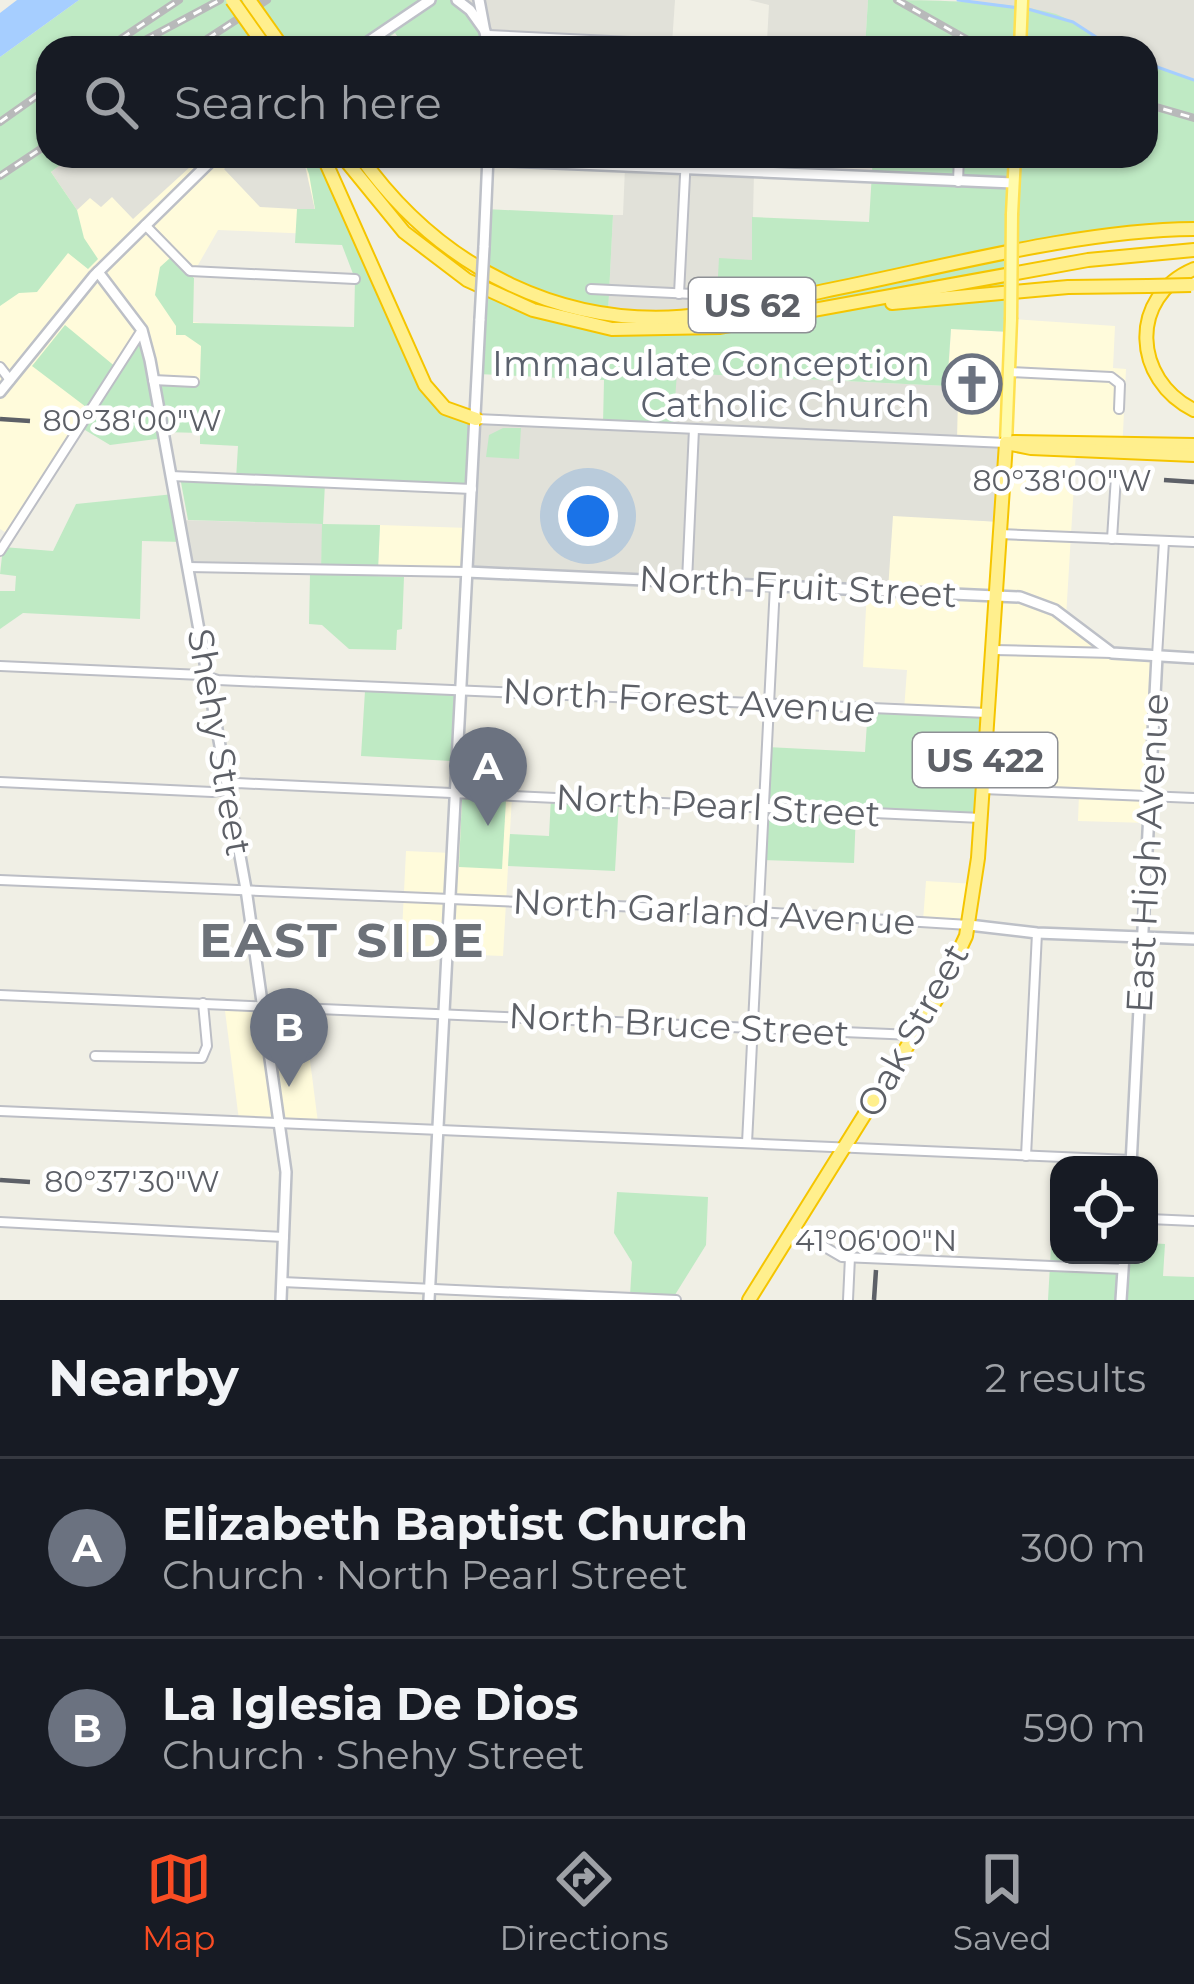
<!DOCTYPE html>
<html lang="en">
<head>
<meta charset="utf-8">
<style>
  body { margin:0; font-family:Montserrat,sans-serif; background:#20242c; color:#f1f3f6 }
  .controls { position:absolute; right:36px; bottom:36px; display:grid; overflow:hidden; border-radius:24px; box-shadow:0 3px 9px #0004 }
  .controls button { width:108px; height:108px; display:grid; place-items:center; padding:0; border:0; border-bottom:3px solid #363941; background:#171b24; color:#f1f3f6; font:60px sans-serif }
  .you { position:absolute; left:588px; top:516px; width:42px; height:42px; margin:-30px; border:9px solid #fff; border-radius:50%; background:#1a73e8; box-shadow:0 0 0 18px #1a73e833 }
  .badge { display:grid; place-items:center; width:78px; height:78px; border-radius:50%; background:#f94c23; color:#fff; font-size:39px; font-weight:700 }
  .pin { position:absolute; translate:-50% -99px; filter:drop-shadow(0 3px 6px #0008) }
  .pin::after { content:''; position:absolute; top:63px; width:42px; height:36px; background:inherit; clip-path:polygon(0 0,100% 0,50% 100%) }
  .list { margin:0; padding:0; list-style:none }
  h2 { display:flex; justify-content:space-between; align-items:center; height:156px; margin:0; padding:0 48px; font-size:51px }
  h2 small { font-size:39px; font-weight:400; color:#9ea1a6 }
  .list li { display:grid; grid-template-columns:78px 1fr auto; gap:36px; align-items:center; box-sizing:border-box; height:180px; padding:0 48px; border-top:3px solid #363941 }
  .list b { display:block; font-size:45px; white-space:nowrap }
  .list p { margin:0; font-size:39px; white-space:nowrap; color:#9ea1a6 }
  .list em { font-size:39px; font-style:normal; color:#9ea1a6 }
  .icon { flex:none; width:66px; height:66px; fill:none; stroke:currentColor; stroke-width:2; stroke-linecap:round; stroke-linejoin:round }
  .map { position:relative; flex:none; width:1194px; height:1300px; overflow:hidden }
  .search { position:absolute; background:#171b24; box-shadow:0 3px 9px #0004; left:36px; right:36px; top:36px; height:132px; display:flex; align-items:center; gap:30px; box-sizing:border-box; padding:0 42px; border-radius:36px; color:#9ea1a6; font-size:45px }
  .sheet { height:516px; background:#171b24 }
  nav { display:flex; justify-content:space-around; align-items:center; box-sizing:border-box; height:168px; border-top:3px solid #363941; background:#171b24; font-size:33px; color:#9ea1a6 }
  nav a { display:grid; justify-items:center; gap:6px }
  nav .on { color:#f94c23 }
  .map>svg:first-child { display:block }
</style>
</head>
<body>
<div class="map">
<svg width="1194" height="1300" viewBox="0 0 1194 1300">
  <rect width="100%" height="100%" fill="#f0efe5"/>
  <g fill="#fffbdb">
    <path d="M48,156H302L338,235L218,230L194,272L192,322L202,323L200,382L153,380L142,332L10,535L0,529V285Z"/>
    <path d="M638,156H755L754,173L638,167Z"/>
    <path d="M1011,319L1115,326L1113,368L1126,369L1122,454L1076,451L1066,618L1112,653L1157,656L1149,823L1078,821L1079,794L983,789L904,710L907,670L863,667L867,589L893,515L1000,522L956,440L958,398L947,396L951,329L1010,332Z"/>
    <path d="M380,525L469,528L467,572L378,570Z"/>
    <path d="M455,793L512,796L503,956L401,952L406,851L452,853Z"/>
    <path d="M926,881L976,884L969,925L923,921Z"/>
    <path d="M224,1003L303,1006L318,1123L239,1120Z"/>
  </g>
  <g fill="#e1e1d9">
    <path d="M457,0H675L672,44L488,35Z"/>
    <path d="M749,0H868L865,48H795L794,43L767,41L769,5Z"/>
    <path d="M958,0H1194V80L1146,63V48H1112L1073,22L1038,10Z"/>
    <path d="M72,156H202L133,219L112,197L101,207L90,198L77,210L51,172Z"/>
    <path d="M238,156H246L249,162L304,161L315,210L260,207L224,169Z"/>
    <path d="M625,167L754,173L752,260L716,312L608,314L613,215H623Z"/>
    <path d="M676,373L947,386V396L958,397L957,440L1006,443L1001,522L893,516L888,590L467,572L476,419L673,426Z"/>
    <path d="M179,520L323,524L321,569L188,567Z"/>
  </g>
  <g fill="#bfeac4">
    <path d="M79,0H457L470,10L488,48H406L395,33L373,48H265L260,40L248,48H48V156H72L51,172L77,210L84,238L98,259L88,269L68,253L37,292L19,293L0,306V57Z"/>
    <path d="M868,0C920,0 1009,0 1056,14C1076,22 1094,37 1113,48H865Z"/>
    <path d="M1146,63L1194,80V229L1011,254V332L951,329L947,386L677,373L673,427L603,424L604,380L478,374L485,209L613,215L608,314L716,312L719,258L752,260V217L869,222L873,156H1146Z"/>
    <path d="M302,156H323L432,396L476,419L472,489L325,483L323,524L380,525L378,570L321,569L322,524L188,520L180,477L236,479L238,446L200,444V433L164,432V438L110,445L80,427L90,410L32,366L65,325L117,368L142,330L153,380L200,382L201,346L185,335H176V326L155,295L160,267L170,258L194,278L193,323L354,327L355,279L342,245L295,243L297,209H315L309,174Z"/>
    <path d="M503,428H521L519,459L486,457L489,435Z"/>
    <path d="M174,494L183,542L142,541L140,619L23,613L0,629V591H15L16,576L0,574L3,547L53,551L76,504Z"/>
    <path d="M310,574L404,577L402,629L397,630L396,650L349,649L322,625L309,624Z"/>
    <path d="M365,691L454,695L451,761L361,756Z"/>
    <path d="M868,708L989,713L981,818L856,812L854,863L761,860L767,747L865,752Z"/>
    <path d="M551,797L619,800L615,871L508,866L510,834L549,836Z"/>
    <path d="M462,798L506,800L502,869L459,867Z"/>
    <path d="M617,1192L708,1197L706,1245L673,1298L630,1296L632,1262L614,1233Z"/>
    <path d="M1054,1194H1059V1255H1149V1243L1165,1244L1163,1276L1194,1277V1300H1048Z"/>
  </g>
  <path fill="#a6ceff" d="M17,0H79L0,57V13Z"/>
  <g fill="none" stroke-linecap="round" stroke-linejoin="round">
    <g stroke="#a6ceff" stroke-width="3">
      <path d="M958,0L1019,8"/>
      <path d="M1028,9L1073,22L1113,48"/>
      <path d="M1146,63L1194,80"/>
    </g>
    <g stroke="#bcbec5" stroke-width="12">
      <g id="street">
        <path d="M488,35L754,48"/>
        <path d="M958,182L959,156"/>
        <path d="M145,225L190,271L355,279"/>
        <path d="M591,289L713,295"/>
        <path d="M679,294L686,156"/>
        <path d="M0,367L10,380"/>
        <path d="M1010,372L1111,377L1120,384L1119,409"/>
        <path d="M153,380L194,382"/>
        <path d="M476,419L1006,443"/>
        <path d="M171,476L472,489"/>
        <path d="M1000,534L1194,542"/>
        <path d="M1112,539L1116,476"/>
        <path d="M0,551L142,330"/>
        <path d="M188,567L467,572"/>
        <path d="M687,581L694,429"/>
        <path d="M994,650L1112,653"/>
        <path d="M1157,656L1164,541"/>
        <path d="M0,666L202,675L218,680L987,713"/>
        <path d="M0,782L212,792L225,790L237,783L981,818"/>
        <path d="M983,789L1194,798"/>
        <path d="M0,880L759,912L969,925"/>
        <path d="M0,995L913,1035"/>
        <path d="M95,1056L202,1058L207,1046L203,1003"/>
        <path d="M0,1111L1131,1160"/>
        <path d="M747,1143L775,585"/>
        <path d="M1026,1156L1037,933"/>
        <path d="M1149,1219L1194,1221"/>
        <path d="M0,1222L284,1237"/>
        <path d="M794,1229L842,1257L1123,1269"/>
        <path d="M282,1282L676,1300"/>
        <path d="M848,1300L850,1257"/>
      </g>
    </g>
    <g stroke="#bdc0c7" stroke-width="14">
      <g id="secondary">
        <path d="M457,0L470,10L485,31"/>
        <path d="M479,0L488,48"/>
        <path d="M359,48L430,0"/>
        <path d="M488,160L1013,183"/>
        <path d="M484,247L488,156"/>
        <path d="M98,272L142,330L150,360L246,889L286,1172L281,1300"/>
        <path d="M0,392L94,276L216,156"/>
        <path d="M467,572L1020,597L1055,610L1112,653L1194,658"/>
        <path d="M969,925L1037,933L1194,939"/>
        <path d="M1131,1165L1157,656"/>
        <path d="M429,1300L480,319"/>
        <path d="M1121,1300L1124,1255"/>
      </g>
    </g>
    <g stroke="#fee150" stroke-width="15">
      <g id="primary">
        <path d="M1020,48L1022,0"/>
        <path d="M1012,214L1015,156"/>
        <path d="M1006,443L1011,319"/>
      </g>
    </g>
    <g stroke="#f5c500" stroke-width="16">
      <g id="highway">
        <path d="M323,156L425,385L445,408L476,419"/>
        <path d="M342,156L404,232L467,280L533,310L612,329L720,327L1088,260L1194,250"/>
        <path d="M360,156C440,269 567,334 707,314C746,308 785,299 824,291C940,268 1077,230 1194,229"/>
        <path d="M451,157L488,160"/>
        <path d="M1194,269C1128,297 1133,380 1194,410"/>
        <path d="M892,303L1068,287L1148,286"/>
        <path d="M1013,442L1194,445"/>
        <path d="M1006,443L1031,448L1194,455"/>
        <path d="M749,1300L936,1000L966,936L978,858L1006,443"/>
      </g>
    </g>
    <use href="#street" stroke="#fff" stroke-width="8"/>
    <use href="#secondary" stroke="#fff" stroke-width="9"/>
    <use href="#primary" stroke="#fffbab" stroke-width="10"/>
    <use href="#highway" stroke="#ffef8d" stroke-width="12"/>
    <g stroke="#b8b9ba" stroke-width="8">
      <g id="rail">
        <path d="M897,0L982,48"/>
        <path d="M107,48L179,0"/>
        <path d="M130,48L220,0"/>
        <path d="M193,48L267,0"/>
        <path d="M1146,104L1194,118"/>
        <path d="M0,122L48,88"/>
        <path d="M0,176L48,144"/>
      </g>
    </g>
    <use href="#rail" stroke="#fff" stroke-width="3" stroke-dasharray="9" stroke-linecap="butt"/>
    <g stroke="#bdc0c7" stroke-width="14" stroke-linecap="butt">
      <path id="secondary-bridge" d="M480,319L484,247"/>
    </g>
    <g stroke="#fee150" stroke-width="15" stroke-linecap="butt">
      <path id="primary-bridge" d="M1011,319L1012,214"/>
    </g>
    <g stroke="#f5c500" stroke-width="16" stroke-linecap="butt">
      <g id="highway-bridge">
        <path d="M232,0L266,48"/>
        <path d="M249,0L283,48"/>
        <path d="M1148,286L1191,285"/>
      </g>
    </g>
    <use href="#secondary-bridge" stroke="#fff" stroke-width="9"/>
    <use href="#primary-bridge" stroke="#fffbab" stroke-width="10"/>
    <use href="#highway-bridge" stroke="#ffef8d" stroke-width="12"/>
  </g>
  <path fill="none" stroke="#5d6067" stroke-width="4.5" d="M0,419L30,421M1164,480L1194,482M0,1180L30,1182M874,1300L876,1270"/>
  <defs>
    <g id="church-ring" transform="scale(3)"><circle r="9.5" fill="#fff" stroke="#6b7280" stroke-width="1.5"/><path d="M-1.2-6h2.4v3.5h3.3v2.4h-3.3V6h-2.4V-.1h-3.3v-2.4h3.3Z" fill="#6b7280"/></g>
  </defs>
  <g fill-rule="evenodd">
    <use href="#church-ring" x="972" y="384"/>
  </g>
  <g text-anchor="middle" stroke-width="9" stroke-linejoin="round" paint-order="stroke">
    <g fill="#fff" stroke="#8e9095" stroke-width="3">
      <rect x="689" y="278" width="126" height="54" rx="9"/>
      <rect x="913" y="733" width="144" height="54" rx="9"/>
    </g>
    <g font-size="33" font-weight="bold" fill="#5d6067">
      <text x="752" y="317">US 62</text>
      <text x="985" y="772">US 422</text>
    </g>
    <g font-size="36" fill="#5b616d" stroke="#fff" text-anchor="end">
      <text x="930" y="376">Immaculate Conception<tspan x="930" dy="41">Catholic Church</tspan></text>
    </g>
    <g font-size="36" fill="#5d6067" stroke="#fff">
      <text transform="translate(798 586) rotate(3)" y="13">North Fruit Street</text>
      <text transform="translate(689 700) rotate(3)" y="13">North Forest Avenue</text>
      <text transform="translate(220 742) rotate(80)" y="13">Shehy Street</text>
      <text transform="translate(718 805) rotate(3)" y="13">North Pearl Street</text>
      <text transform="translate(1147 853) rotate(-87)" y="13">East High Avenue</text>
      <text transform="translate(714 911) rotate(3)" y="13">North Garland Avenue</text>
      <text transform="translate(679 1024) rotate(3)" y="13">North Bruce Street</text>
      <text transform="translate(912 1030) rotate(-61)" y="13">Oak Street</text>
    </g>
    <g font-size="48" font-weight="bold" letter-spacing="3" fill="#6d7279" stroke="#fff">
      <text x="343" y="957">EAST SIDE</text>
    </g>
  </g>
  <g font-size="30" text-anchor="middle" fill="#5d6067" stroke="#fff" stroke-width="9" stroke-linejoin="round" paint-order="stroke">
    <text x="132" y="431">80°38'00"W</text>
    <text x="1062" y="491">80°38'00"W</text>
    <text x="132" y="1192">80°37'30"W</text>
    <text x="876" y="1251">41°06'00"N</text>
  </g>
</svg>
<div class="controls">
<button><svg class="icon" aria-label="locate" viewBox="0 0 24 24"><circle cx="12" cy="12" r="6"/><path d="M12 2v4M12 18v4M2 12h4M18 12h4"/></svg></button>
</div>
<div class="you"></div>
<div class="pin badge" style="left:488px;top:826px;background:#6b7280">A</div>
<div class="pin badge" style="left:289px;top:1087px;background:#6b7280">B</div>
<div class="search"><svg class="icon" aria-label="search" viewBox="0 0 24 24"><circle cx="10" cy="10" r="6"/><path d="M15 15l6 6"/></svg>Search here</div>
</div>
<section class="sheet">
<h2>Nearby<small>2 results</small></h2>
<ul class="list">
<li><span class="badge" style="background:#6b7280">A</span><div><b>Elizabeth Baptist Church</b><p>Church · North Pearl Street</p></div><em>300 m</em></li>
<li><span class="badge" style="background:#6b7280">B</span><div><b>La Iglesia De Dios</b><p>Church · Shehy Street</p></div><em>590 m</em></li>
</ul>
</section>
<nav>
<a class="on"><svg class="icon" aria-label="map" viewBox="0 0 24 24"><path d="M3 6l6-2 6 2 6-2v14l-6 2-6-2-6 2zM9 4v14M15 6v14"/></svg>Map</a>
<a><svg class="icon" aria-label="directions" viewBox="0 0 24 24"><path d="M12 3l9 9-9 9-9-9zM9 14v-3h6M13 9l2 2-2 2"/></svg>Directions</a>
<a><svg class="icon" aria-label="saved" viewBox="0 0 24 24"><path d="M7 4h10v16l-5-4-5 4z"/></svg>Saved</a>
</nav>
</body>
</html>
